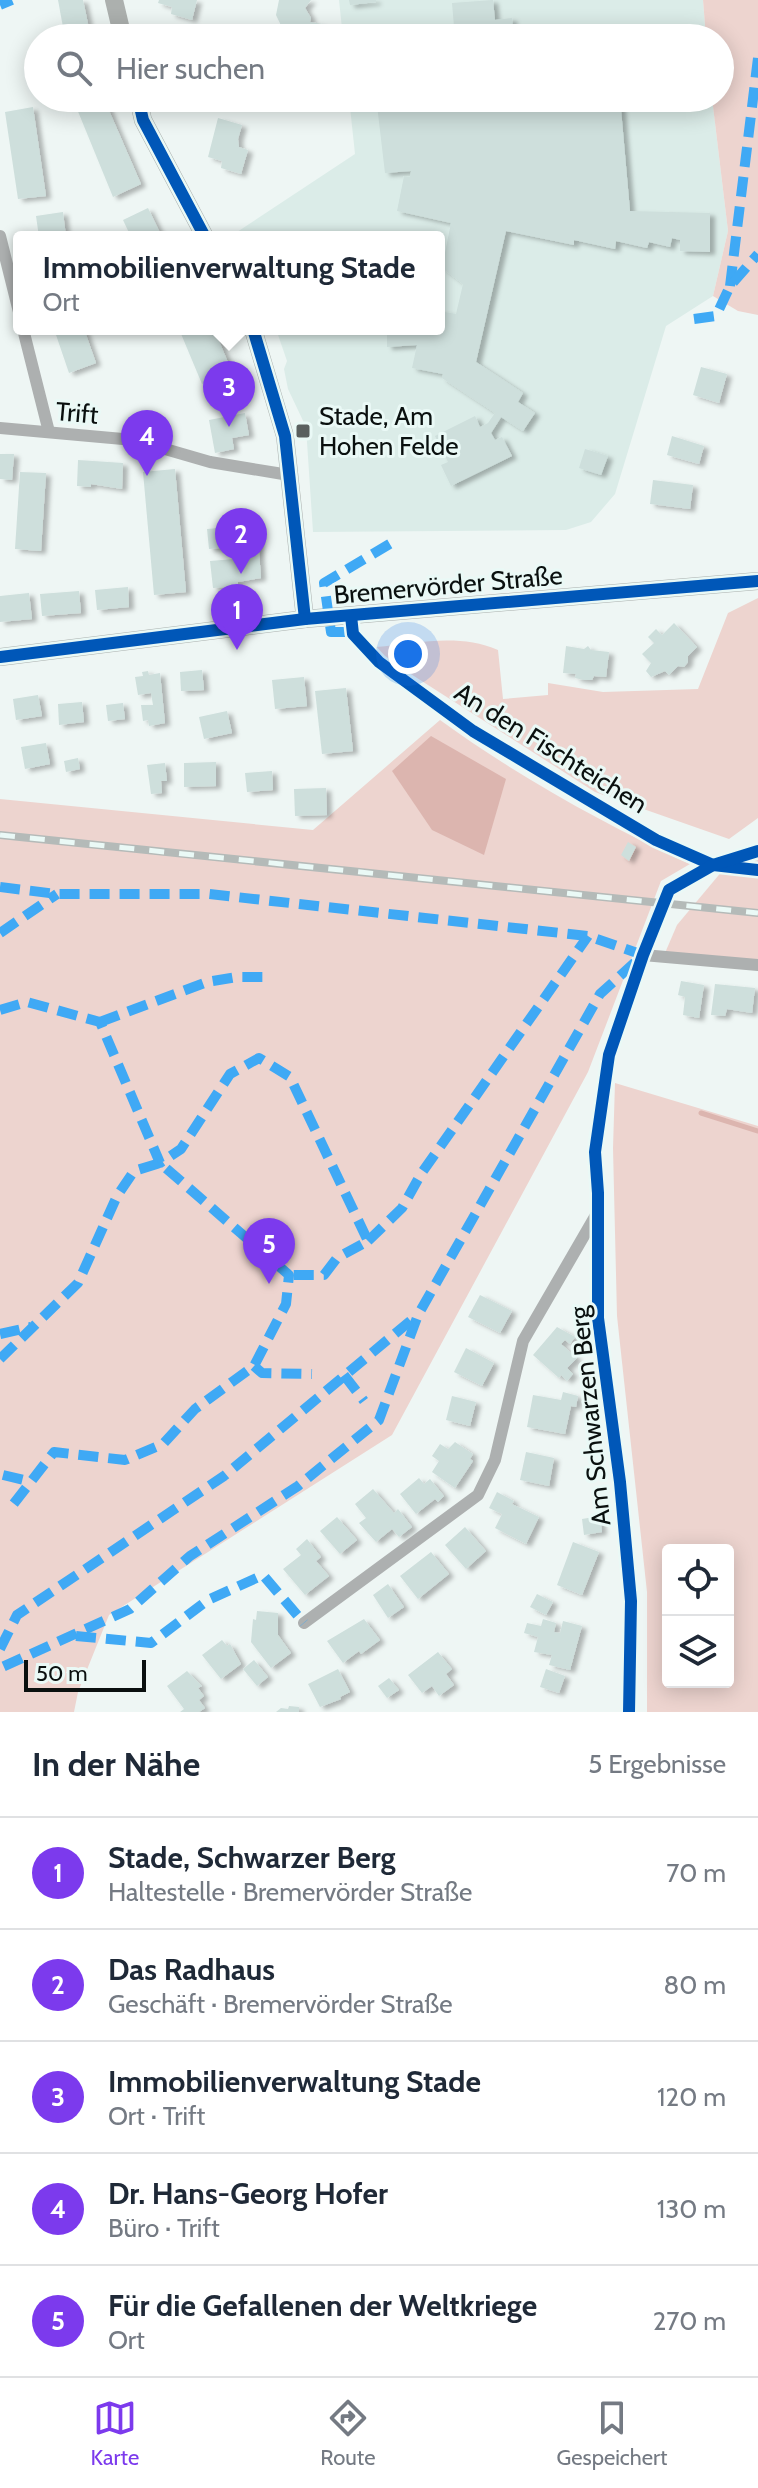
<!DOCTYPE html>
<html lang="de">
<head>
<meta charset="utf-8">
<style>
  body { margin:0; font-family:Cabin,sans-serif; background:#f2f2f3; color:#1f2937 }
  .controls { position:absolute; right:24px; bottom:24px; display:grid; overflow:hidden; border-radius:8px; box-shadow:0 4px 20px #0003 }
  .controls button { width:72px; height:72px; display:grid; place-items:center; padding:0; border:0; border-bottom:2px solid #e0e1e3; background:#fff; color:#1f2937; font:40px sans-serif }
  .scale { position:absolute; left:24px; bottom:20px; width:122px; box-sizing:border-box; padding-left:8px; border:4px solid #0a100f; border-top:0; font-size:22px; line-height:28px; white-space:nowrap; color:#0a100f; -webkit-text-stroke:6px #eaf9f6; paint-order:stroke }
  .you { position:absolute; left:408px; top:654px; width:28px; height:28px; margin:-20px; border:6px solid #fff; border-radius:50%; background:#1a73e8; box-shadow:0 0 0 12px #1a73e833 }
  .badge { display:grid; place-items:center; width:52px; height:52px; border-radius:50%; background:#7c3aed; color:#fff; font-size:26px; font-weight:700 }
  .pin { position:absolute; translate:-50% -66px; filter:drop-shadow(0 2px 4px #0008) }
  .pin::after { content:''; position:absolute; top:42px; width:28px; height:24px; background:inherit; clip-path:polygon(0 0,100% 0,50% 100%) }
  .popup { position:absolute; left:13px; top:231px; width:432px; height:104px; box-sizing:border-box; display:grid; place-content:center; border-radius:8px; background:#fff; filter:drop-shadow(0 2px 6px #0005); font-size:26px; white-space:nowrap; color:#747a83 }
  .popup b { font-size:30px; color:#1f2937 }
  .popup::after { content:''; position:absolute; left:50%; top:100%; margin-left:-16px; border:16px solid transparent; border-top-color:#fff }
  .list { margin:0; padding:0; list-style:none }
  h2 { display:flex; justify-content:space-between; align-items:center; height:104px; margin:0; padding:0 32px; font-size:34px }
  h2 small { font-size:26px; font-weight:400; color:#747a83 }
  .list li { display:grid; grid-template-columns:52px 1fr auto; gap:24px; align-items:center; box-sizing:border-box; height:112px; padding:0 32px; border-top:2px solid #e0e1e3 }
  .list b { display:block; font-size:30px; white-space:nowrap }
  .list p { margin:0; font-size:26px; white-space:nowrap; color:#747a83 }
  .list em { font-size:26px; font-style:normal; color:#747a83 }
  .icon { flex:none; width:44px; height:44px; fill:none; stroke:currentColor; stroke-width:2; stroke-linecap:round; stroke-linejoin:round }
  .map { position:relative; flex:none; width:758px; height:1712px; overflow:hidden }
  .search { position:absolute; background:#fff; box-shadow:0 4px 20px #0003; left:24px; right:24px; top:24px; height:88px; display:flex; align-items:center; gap:20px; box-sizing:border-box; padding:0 28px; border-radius:44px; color:#747a83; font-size:30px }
  .sheet { height:664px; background:#fff }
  nav { display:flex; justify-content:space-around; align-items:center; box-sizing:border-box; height:112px; border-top:2px solid #e0e1e3; background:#fff; font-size:22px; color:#747a83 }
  nav a { display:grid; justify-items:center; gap:4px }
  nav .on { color:#7c3aed }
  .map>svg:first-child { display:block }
</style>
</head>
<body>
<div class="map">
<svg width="758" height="1712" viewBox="0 0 758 1712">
  <defs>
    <filter id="shadow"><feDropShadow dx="5" dy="3" stdDeviation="2" flood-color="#0004"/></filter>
  </defs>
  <rect width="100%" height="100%" fill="#eef6f4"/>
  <g fill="#dbece8">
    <path d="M339,0H703L706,38H343Z"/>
    <path d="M349,98H712L728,231L713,296L666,326L615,494L591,522L566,530L313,532L306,427L288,389L284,369L287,361L276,329H439V237L231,236L355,154Z"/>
  </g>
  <g fill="#edd4cf" fill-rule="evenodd">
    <path d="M703,0H758V315L738,311L713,296L728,231L712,98H720V38H706Z"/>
    <path d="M758,598V818L729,839L595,792L378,653L376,647C418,643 459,633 498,650L503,699L548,695V683L603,692L698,689L728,613Z"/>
    <path d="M440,720C517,776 604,824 690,864L661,881L588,1072L392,1435L109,1615L78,1692L74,1712H0V799L313,830Z"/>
    <path d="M758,859V963L665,953L677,925L723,870Z"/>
    <path d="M615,1083L758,1126V1712H647V1592L617,1316L613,1148ZM668,1550H728V1682H668Z"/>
  </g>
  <path fill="#dcb5af" d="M431,736L506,779L484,855L432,830L392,771Z"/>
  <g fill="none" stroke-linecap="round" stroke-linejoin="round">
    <path stroke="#dcb5af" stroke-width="5" d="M701,1113L758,1131"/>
  </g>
  <g fill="#cedfdc" filter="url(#shadow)">
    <path d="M58,0H83L91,38H65Z"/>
    <path d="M159,0H197L192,20L171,14L172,7L158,3Z"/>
    <path d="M279,0H311L305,8L311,18L310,22L322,24L327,38H287L276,15Z"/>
    <path d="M349,0H376V2L350,5Z"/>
    <path d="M493,0L495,20L512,18L513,30L543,26L544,38H455L452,3Z"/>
    <path d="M454,98H620L630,211L710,213V252L680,251V240L672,238L670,247L649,242L647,248L616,241L615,249L574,240V245L506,231L476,362L523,393L518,402L535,413L523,431L501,417L491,433L495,440L502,437L512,456L451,486L441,465L448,462L435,436L475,416L480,427L488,423L495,413L442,378L443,374L412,368L417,345L387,347V329H439V311L456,314L463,284L442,268L451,223L397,211L404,176L410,177L411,171L385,173L377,105Z"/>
    <path d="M104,99L141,184L113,197L77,109Z"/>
    <path d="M33,107L46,196L18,199L5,112Z"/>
    <path d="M218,118L242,125L238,139L239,147L248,150L241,174L221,168L222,161L208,157Z"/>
    <path d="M148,208L162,237H131L123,220Z"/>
    <path d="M63,212L66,237H39L36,216Z"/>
    <path d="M54,329H84L96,363L69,373Z"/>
    <path d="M179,329H214L232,372L202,384Z"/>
    <path d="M701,367L727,374L719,403L693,395Z"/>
    <path d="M245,413L249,435L232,438L234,449L215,453L209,420Z"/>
    <path d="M672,436L704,446L699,464L667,455Z"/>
    <path d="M585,449L608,456L601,475L579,468Z"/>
    <path d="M0,454H14L12,480L0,479Z"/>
    <path d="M78,460L123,463L122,489L91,484V487L77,486Z"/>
    <path d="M175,469L186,592L154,595L143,472Z"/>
    <path d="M20,472L46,473L41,551L15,549Z"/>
    <path d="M653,480L693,485L690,509L650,504Z"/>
    <path d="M247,522V526L257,525L261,578L238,582V586L213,588L210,561L234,559L233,547L209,549L207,529L242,526L241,523Z"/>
    <path d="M128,587L129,607L97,610L95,590Z"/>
    <path d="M79,591L81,613L42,616L40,594Z"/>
    <path d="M29,593L32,619L0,622V596Z"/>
    <path d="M674,623L697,647L688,656V662L684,667L678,666L669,675L665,671L651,677L646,671L651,663L642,654L654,643L648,637L656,629L662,635Z"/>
    <path d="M566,646L584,649L588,646L591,650L609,652L606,677L594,676L592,680H584L575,678L576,674L563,673Z"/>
    <path d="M202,670L204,690L181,691L180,672Z"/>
    <path d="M148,671L149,675L160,673L165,723L149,726L148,720L143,721L141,705H153L151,693L138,695L135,677L143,676L142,672Z"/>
    <path d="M304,677L307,706L275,709L272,680Z"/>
    <path d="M346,688L353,751L322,754L315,691Z"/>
    <path d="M38,695L42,716L16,720L13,699Z"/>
    <path d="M82,702L84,722L59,725L58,704Z"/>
    <path d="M123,703L125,719L108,721L106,705Z"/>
    <path d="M227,711L232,733L204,739L199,717Z"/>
    <path d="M46,743L50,764L25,769L21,747Z"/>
    <path d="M78,758L80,769L66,772L64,761Z"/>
    <path d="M216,762V786L184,787V763Z"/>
    <path d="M165,763L167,781H161L162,793L151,794L147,765Z"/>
    <path d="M272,771L273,790L247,792L245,773Z"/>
    <path d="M326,788L327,815L295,816L294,789Z"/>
    <path d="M628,842L636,847L629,861L621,855Z"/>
    <path d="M681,981L704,985L699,1018L683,1015L685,997L678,995Z"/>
    <path d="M715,984L755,988L752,1013L727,1009L725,1016L711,1015Z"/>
    <path d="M480,1295L512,1311L500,1333L468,1317Z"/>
    <path d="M557,1327L575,1337L570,1344L565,1340L561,1344L577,1358L567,1368L573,1374L567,1381L561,1375L559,1378L533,1355Z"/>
    <path d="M466,1348L494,1363L482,1386L454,1372Z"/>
    <path d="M563,1392L578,1396L576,1407L571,1406L565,1434L527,1427L533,1395L561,1400Z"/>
    <path d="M452,1396L476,1402L470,1426L446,1420Z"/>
    <path d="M455,1442L473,1454L470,1459L473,1461L455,1488L432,1472L439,1461L432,1456L440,1444L448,1449Z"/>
    <path d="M526,1452L554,1458L549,1486L520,1480Z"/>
    <path d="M419,1478L424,1484L430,1479L444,1496L438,1502L435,1499L416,1514L400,1494Z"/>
    <path d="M373,1489L394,1513L398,1509L412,1527L399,1537L392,1529L376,1542L359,1523L366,1518L355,1504Z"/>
    <path d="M497,1492L514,1501L512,1504L539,1517L526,1544L495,1528L502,1514L489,1508Z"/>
    <path d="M600,1516L602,1532L584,1535L582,1519Z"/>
    <path d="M337,1517L357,1540L340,1554L320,1531Z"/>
    <path d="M465,1527L486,1551L466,1569L445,1545Z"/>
    <path d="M307,1539L321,1557L316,1561L329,1576L305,1595L283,1569L301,1555L296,1549Z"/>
    <path d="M573,1542L599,1552L582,1595L557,1585Z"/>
    <path d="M431,1552L449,1574L418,1599L400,1576Z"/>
    <path d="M388,1584L404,1607L388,1618L373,1595Z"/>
    <path d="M537,1594L553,1602L546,1615L530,1607Z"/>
    <path d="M257,1611L278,1613V1635L291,1653L271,1668L251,1642L253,1619L256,1620Z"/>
    <path d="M364,1619L380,1640L361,1654L359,1651L343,1663L327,1641Z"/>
    <path d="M543,1619L556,1623L554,1632L560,1633L563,1621L582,1626L570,1670L549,1665L552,1655L534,1652L538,1637L524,1633L527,1623L541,1626Z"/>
    <path d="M222,1640L227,1646L230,1644L241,1664L221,1679L202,1655Z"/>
    <path d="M438,1652L452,1669L446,1674L454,1685L439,1696L432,1686L422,1693L408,1675Z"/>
    <path d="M254,1660L268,1677L257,1686L243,1669Z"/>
    <path d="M338,1669L350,1692L340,1697L341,1699L320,1707L308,1684Z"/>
    <path d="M546,1669L565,1676L559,1693L540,1687Z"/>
    <path d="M187,1671L202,1686L198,1688L204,1696L199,1700L205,1708L199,1712H180L184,1709L167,1686Z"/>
    <path d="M389,1678L399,1690L387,1698L378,1686Z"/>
    <path d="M289,1706L299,1707V1712H276L281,1708L288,1709Z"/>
  </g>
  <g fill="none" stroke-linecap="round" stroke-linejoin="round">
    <g stroke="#adb0b0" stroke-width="12">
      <path d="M0,236L19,312"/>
      <path d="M23,329L49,432"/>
      <path d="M0,428L134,440L210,462L289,475"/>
      <path d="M351,616L353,634L379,662L473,731L656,840L713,865"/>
      <path d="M643,955L758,965"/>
      <path d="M304,1623L478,1495L495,1460L523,1341L596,1215"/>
      <path d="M629,1712L631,1601L620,1482L598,1318V1193L595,1152L609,1055L643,955L669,890L713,865L758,851"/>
    </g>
    <g stroke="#acb0ae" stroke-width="18">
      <path d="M114,0L123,38"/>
      <path d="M138,98L143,120L205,237"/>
      <path d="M253,329L285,436L305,619"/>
      <path d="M0,657L305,619L758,581"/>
    </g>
    <g stroke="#b4bab8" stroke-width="8">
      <path id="rail" d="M0,835L758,913"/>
    </g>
    <use href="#rail" stroke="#eaf9f6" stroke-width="5" stroke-dasharray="15" stroke-linecap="butt"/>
    <g stroke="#3fa9f5" stroke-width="10" stroke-dasharray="20 10" stroke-linecap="butt">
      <path d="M0,5L12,0"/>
      <path d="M730,286L758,58"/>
      <path d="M694,319L716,316L730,286L758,254"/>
      <path d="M345,632H331L324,583L393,542"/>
      <path d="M0,887L57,894H209L588,936L643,955L600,994L418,1315L379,1420L298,1486L190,1556L130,1609L0,1668"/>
      <path d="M0,933L57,894"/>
      <path d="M0,1010L27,1002L100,1022L160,1163L181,1149L230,1074L259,1058L290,1077L368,1241L337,1258L324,1275H289"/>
      <path d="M100,1022L207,982L237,977H270"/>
      <path d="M368,1241L402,1208L421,1174L588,936"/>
      <path d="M0,1334L31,1327"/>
      <path d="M0,1359L78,1283L117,1196L134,1171L160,1163L289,1275L286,1304L254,1366L195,1409L163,1444L125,1460L54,1452L8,1511"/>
      <path d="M254,1366L262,1373L312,1374"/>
      <path d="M344,1375L364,1401"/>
      <path d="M3,1475L32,1482"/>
      <path d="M76,1636L151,1643L208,1600L263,1575L304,1623"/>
      <path d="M0,1649L17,1615L224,1476L415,1317"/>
    </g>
    <g stroke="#eaf9f6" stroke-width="17">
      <g id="cycleway">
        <path d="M138,98L143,120L205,237"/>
        <path d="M253,329L285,436L305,619"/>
        <path d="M351,616L353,634L379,662L473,731L656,840L713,865L758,870"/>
        <path d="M0,657L305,619L758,581"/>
        <path d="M629,1712L631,1601L620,1482L598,1318V1193L595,1152L609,1055L643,955L669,890L713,865L758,851"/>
      </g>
    </g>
    <use href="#cycleway" stroke="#0057b8" stroke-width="12"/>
  </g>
  <rect fill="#5a605f" stroke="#eaf9f6" stroke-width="3" x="295" y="423" width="16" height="16" rx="4"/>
  <g text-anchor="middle" stroke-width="6" stroke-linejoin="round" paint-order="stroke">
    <g font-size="26" fill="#0a100f" stroke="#eaf9f6">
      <text transform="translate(77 413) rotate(5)" y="9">Trift</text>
      <text transform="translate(448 585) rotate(-5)" y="9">Bremervörder Straße</text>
      <text transform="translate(551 748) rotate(32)" y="9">An den Fischteichen</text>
      <text transform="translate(590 1416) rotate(-96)" y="9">Am Schwarzen Berg</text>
    </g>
    <g font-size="26" fill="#0a100f" stroke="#eaf9f6" text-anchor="start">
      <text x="319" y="425">Stade, Am<tspan x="319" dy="30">Hohen Felde</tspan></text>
    </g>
  </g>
</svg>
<div class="controls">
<button><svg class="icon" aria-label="locate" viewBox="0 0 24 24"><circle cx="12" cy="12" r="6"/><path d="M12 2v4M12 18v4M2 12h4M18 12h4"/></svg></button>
<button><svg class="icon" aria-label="layers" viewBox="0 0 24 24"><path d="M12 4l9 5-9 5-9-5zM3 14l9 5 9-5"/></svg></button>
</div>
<div class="scale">50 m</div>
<div class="you"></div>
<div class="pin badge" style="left:237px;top:650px">1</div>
<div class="pin badge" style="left:241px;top:574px">2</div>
<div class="pin badge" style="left:229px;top:427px">3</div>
<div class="popup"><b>Immobilienverwaltung Stade</b>Ort</div>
<div class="pin badge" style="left:147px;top:476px">4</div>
<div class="pin badge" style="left:269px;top:1284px">5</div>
<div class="search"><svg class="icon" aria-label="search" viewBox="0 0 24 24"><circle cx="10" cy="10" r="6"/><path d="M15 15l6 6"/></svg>Hier suchen</div>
</div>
<section class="sheet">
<h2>In der Nähe<small>5 Ergebnisse</small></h2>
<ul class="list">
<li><span class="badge">1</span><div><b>Stade, Schwarzer Berg</b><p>Haltestelle · Bremervörder Straße</p></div><em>70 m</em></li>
<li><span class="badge">2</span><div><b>Das Radhaus</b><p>Geschäft · Bremervörder Straße</p></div><em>80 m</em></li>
<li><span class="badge">3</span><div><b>Immobilienverwaltung Stade</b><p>Ort · Trift</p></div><em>120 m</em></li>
<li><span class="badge">4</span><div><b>Dr. Hans-Georg Hofer</b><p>Büro · Trift</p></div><em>130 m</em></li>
<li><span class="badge">5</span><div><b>Für die Gefallenen der Weltkriege</b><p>Ort</p></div><em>270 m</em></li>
</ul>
</section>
<nav>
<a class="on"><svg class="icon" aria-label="map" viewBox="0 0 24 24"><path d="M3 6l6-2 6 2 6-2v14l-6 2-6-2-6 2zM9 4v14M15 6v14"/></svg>Karte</a>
<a><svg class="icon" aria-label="directions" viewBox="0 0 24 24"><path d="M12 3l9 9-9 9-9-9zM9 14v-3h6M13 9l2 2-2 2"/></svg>Route</a>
<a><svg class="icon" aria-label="saved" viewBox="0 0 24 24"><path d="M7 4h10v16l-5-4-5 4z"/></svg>Gespeichert</a>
</nav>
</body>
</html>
